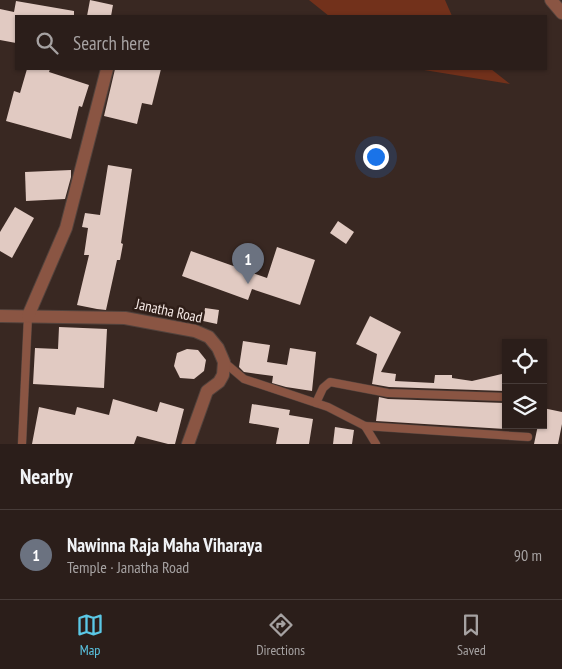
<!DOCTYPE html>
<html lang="en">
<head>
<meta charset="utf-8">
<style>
  body { margin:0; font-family:"PT Sans Narrow",sans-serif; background:#372b27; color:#f1f3f6 }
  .controls { position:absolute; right:15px; bottom:15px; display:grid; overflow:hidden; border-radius:0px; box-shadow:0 1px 4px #0004 }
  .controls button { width:45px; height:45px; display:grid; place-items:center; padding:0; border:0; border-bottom:1px solid #473c39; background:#2b1e1a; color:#f1f3f6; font:25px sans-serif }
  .you { position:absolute; left:375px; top:156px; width:18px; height:18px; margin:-12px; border:4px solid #fff; border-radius:50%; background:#1a73e8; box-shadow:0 0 0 8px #1a73e833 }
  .badge { display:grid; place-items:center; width:32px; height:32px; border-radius:50%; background:#5bc8e6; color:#fff; font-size:16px; font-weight:700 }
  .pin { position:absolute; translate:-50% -41px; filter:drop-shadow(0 1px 2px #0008) }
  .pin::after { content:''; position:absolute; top:26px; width:18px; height:15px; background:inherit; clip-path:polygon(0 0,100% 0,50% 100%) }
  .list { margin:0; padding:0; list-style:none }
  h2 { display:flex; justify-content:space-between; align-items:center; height:65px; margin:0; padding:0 20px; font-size:21px }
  h2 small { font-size:16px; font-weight:400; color:#a6a2a2 }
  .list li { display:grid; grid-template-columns:32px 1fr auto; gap:15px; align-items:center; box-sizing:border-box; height:90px; padding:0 20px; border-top:1px solid #473c39 }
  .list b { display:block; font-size:19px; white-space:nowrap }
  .list p { margin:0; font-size:16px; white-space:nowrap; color:#a6a2a2 }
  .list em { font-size:16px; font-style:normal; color:#a6a2a2 }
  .icon { flex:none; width:28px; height:28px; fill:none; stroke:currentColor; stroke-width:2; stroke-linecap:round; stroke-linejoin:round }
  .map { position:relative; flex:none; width:562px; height:444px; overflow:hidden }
  .search { position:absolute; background:#2b1e1a; box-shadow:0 1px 4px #0004; left:15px; right:15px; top:15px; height:55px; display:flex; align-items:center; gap:12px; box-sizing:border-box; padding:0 18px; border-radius:0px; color:#a6a2a2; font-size:19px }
  .sheet { height:155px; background:#2b1e1a }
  nav { display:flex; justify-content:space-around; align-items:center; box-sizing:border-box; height:70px; border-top:1px solid #473c39; background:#2b1e1a; font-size:14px; color:#a6a2a2 }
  nav a { display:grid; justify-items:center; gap:2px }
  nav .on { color:#5bc8e6 }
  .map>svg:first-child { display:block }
</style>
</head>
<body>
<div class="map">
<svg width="562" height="444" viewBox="0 0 562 444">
  <rect width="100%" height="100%" fill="#392822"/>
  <g fill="#72311b">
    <path d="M309,0H445L452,16H329Z"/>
    <path d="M418,69H491L510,84Z"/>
  </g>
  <g fill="#e1cac2">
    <path d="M90,0L113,5L111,16H87Z"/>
    <path d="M16,1L74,11V16H16V43L0,40V9L14,12Z"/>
    <path d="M27,69H50L49,72L89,85L82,107L79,106L71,139L6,121L14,91L20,93Z"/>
    <path d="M115,69H161L152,105L142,103L137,124L104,116Z"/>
    <path d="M108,165L132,169L121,243L123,244L120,260H117L106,310L97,309L77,305L89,255H84L88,228L82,227L85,213L100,215Z"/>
    <path d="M71,170V177L65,199L26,201L25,172Z"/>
    <path d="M15,207L34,218L12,258L0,251V232Z"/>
    <path d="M338,221L354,232L346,244L330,233Z"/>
    <path d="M277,247L315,260L300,305L252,289L248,300L182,276L191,251L267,278Z"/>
    <path d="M205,308L219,310L217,324L203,321Z"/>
    <path d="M370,316L401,332L381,372L396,374L395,381L434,383L435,375H452V378L472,381L506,373V390L505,391L389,387L372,384L377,354L356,344Z"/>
    <path d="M59,327L107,329L104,388L33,384L35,348L58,349Z"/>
    <path d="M243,341L270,345L267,362L287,365L290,348L316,352L312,391L286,387L272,383L273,376L244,372L239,367Z"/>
    <path d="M187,349L198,350L206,360L204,371L194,379L180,378L174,366L177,353Z"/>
    <path d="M379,397L388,399L505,403V429L376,421Z"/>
    <path d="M113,399L157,412L160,402L184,409L175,444H168L137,436L134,444H32L39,407L75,415L77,407L109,415Z"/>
    <path d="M252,404L290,410L289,415L313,419L309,444H276L279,428L249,423Z"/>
    <path d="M543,408L562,412V424L558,444H534L538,425H543Z"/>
    <path d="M335,427L354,430L352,444H333Z"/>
  </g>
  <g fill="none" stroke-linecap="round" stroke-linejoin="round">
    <g stroke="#53433d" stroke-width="9">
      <g id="service">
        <path d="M224,362L244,379L328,407L365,426L376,444"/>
        <path d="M316,403L323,388L330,382L388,393L506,397"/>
        <path d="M365,426L528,437"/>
        <path d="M22,444L28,316"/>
      </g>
    </g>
    <g stroke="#53433d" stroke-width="14">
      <g id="minor">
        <path d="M551,0L562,13"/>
        <path d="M0,316L125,318L195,331L209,337L218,348L224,362L223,375L219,382L207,391L188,444"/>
        <path d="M28,316L66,228L107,69"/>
      </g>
    </g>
    <use href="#service" stroke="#8a5543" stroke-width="8"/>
    <use href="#minor" stroke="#8a5543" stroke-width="12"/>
  </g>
  <g text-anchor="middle" stroke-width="5" stroke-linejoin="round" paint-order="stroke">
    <g font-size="15" fill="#f4e8e4" stroke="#2f1e18">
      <text transform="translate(169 311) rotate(12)" y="5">Janatha Road</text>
    </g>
  </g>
</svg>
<div class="controls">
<button><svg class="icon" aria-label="locate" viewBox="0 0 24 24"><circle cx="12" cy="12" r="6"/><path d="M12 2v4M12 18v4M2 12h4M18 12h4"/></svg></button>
<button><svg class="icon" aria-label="layers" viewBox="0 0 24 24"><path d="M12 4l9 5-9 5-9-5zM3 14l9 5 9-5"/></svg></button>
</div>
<div class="you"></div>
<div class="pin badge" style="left:248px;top:284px;background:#6b7280">1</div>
<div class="search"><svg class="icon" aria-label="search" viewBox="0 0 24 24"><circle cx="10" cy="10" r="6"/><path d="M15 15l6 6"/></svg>Search here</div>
</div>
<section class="sheet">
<h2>Nearby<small></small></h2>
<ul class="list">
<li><span class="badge" style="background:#6b7280">1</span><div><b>Nawinna Raja Maha Viharaya</b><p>Temple · Janatha Road</p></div><em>90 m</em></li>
</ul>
</section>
<nav>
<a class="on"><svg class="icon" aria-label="map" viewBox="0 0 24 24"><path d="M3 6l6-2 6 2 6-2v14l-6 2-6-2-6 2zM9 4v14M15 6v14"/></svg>Map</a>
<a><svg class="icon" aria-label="directions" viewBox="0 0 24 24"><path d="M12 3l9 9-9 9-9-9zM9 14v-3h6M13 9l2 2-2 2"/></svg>Directions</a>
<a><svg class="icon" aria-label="saved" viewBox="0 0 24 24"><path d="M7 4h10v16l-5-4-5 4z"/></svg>Saved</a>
</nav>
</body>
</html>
